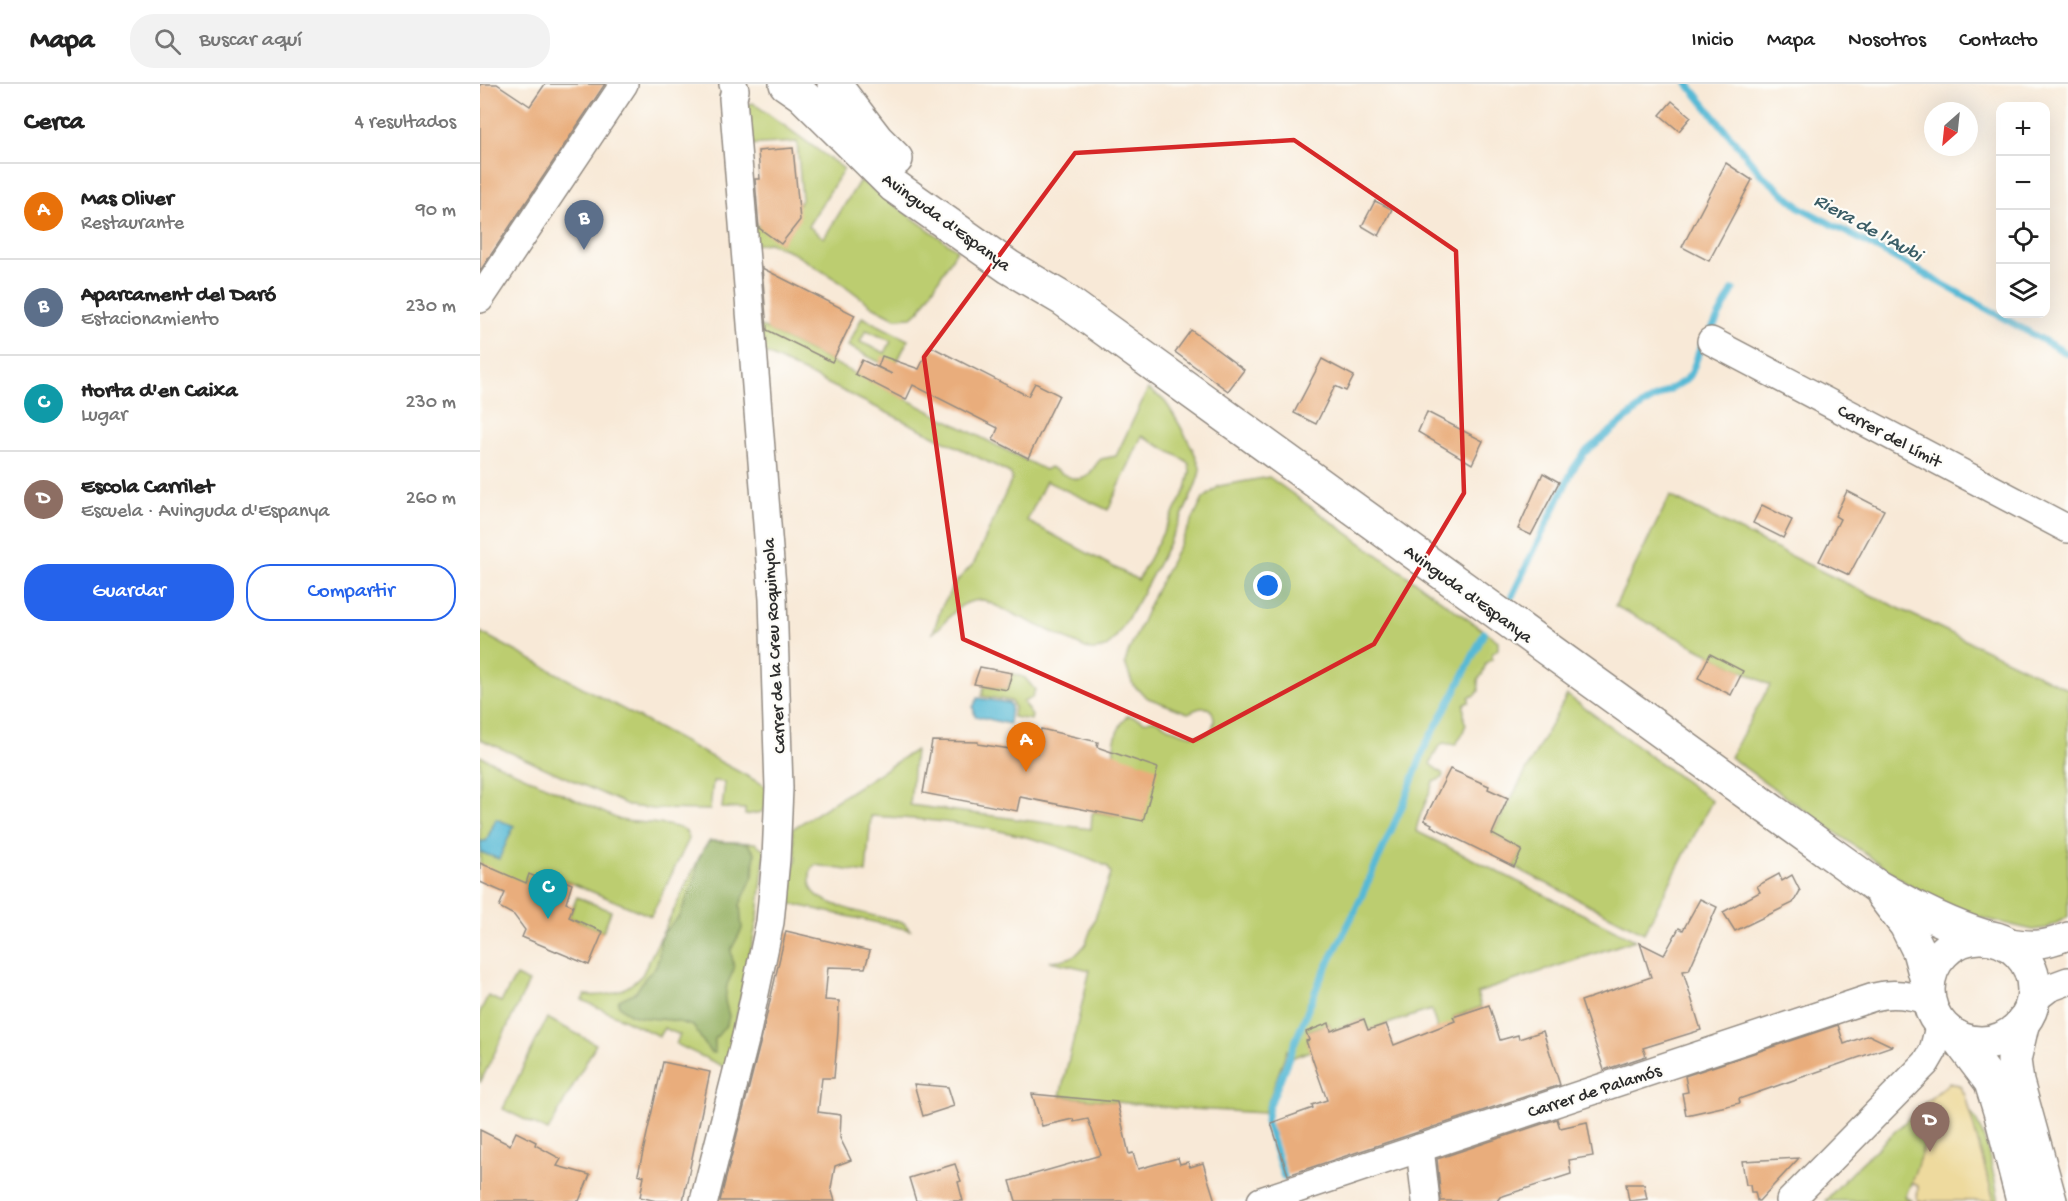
<!DOCTYPE html>
<html lang="es">
<head>
<meta charset="utf-8">
<style>
  body { margin:0; font-family:"Gochi Hand",sans-serif; background:#f2f2f2; color:#222 }
  .controls { position:absolute; right:18px; top:18px; display:grid; overflow:hidden; border-radius:12px; box-shadow:0 6px 24px #0002 }
  .controls button { width:54px; height:54px; display:grid; place-items:center; padding:0; border:0; border-bottom:2px solid #e0e0e0; background:#fff; color:#222; font:30px sans-serif }
  .compass { position:absolute; left:1444px; top:18px; width:54px; height:54px; border-radius:50%; background:#fff; box-shadow:0 6px 24px #0002; rotate:207deg }
  .you { position:absolute; left:788px; top:502px; width:21px; height:21px; margin:-15px; border:4px solid #fff; border-radius:50%; background:#1a73e8; box-shadow:0 0 0 9px #1a73e833 }
  .badge { display:grid; place-items:center; width:39px; height:39px; border-radius:50%; background:#2563eb; color:#fff; font-size:20px; font-weight:700 }
  .pin { position:absolute; translate:-50% -50px; filter:drop-shadow(0 2px 3px #0008) }
  .pin::after { content:''; position:absolute; top:32px; width:21px; height:18px; background:inherit; clip-path:polygon(0 0,100% 0,50% 100%) }
  .list { margin:0; padding:0; list-style:none }
  h2 { display:flex; justify-content:space-between; align-items:center; height:78px; margin:0; padding:0 24px; font-size:26px }
  h2 small { font-size:20px; font-weight:400; color:#767676 }
  .list li { display:grid; grid-template-columns:39px 1fr auto; gap:18px; align-items:center; box-sizing:border-box; height:96px; padding:0 24px; border-top:2px solid #e0e0e0 }
  .list b { display:block; font-size:22px; white-space:nowrap }
  .list p { margin:0; font-size:20px; white-space:nowrap; color:#767676 }
  .list em { font-size:20px; font-style:normal; color:#767676 }
  .actions { display:flex; gap:12px; padding:18px 24px }
  .actions a { flex:1; padding:14px 0; border:2px solid #2563eb; border-radius:24px; text-align:center; font-size:21px; color:#2563eb }
  .actions .main { background:#2563eb; color:#fff }
  .icon { flex:none; width:33px; height:33px; fill:none; stroke:currentColor; stroke-width:2; stroke-linecap:round; stroke-linejoin:round }
  .map { position:relative; flex:none; width:1588px; height:1117px; overflow:hidden }
  header { display:flex; align-items:center; gap:36px; box-sizing:border-box; height:84px; padding:0 30px; background:#fff; border-bottom:2px solid #e0e0e0 }
  header strong { font-size:28px }
  nav { display:flex; gap:33px; margin-inline-start:auto; font-size:21px }
  .search { width:420px; height:54px; background:#f2f2f2; display:flex; align-items:center; gap:15px; box-sizing:border-box; padding:0 21px; border-radius:24px; color:#767676; font-size:22px }
  main { display:flex }
  aside { flex:1; background:#fff }
  .map>svg:first-child { display:block }
</style>
</head>
<body>
<header>
<strong>Mapa</strong>
<div class="search"><svg class="icon" aria-label="search" viewBox="0 0 24 24"><circle cx="10" cy="10" r="6"/><path d="M15 15l6 6"/></svg>Buscar aquí</div>
<nav><a>Inicio</a><a>Mapa</a><a>Nosotros</a><a>Contacto</a></nav>
</header>
<main>
<aside>
<h2>Cerca<small>4 resultados</small></h2>
<ul class="list">
<li><span class="badge" style="background:#e8710a">A</span><div><b>Mas Oliver</b><p>Restaurante</p></div><em>90 m</em></li>
<li><span class="badge" style="background:#5c6f8a">B</span><div><b>Aparcament del Daró</b><p>Estacionamiento</p></div><em>230 m</em></li>
<li><span class="badge" style="background:#0f9aa8">C</span><div><b>Horta d'en Caixa</b><p>Lugar</p></div><em>230 m</em></li>
<li><span class="badge" style="background:#8d6e63">D</span><div><b>Escola Carrilet</b><p>Escuela · Avinguda d'Espanya</p></div><em>260 m</em></li>
</ul>
<div class="actions"><a class="main">Guardar</a><a>Compartir</a></div>
</aside>
<div class="map">
<svg width="1588" height="1117" viewBox="0 0 1588 1117">
  <rect width="100%" height="100%" fill="#fdfcf7"/>
  <filter id="ink" filterUnits="userSpaceOnUse"><feTurbulence type="fractalNoise" baseFrequency=".0167" numOctaves="2"/><feDisplacementMap in="SourceGraphic" scale="12" xChannelSelector="R" yChannelSelector="G"/><feConvolveMatrix kernelMatrix="1 2 1 2 8 2 1 2 1" color-interpolation-filters="sRGB"/></filter>
  <filter id="wash" filterUnits="userSpaceOnUse"><feTurbulence type="fractalNoise" baseFrequency=".008" numOctaves="4" result="noise"/><feDisplacementMap in="SourceGraphic" scale="24" xChannelSelector="R" yChannelSelector="G"/><feGaussianBlur stdDeviation="1.35" result="paint"/><feColorMatrix in="noise" values="0 0 0 0 0 0 0 0 0 0 0 0 0 0 0 0 0 1.4 0 .05"/><feComposite in="paint" operator="in"/></filter>
  <g filter="url(#wash)">
    <rect width="100%" height="100%" fill="#f8e9d7"/>
    <g fill="#bccd6f" stroke="#747c4d" stroke-width="1.5" fill-rule="evenodd">
      <path d="M273,19L364,85L328,142L344,154L380,96L477,166L440,226L432,233L415,234L392,222L360,198L310,167L289,159L273,161L271,137L301,159L311,133L322,115L317,58L266,61L263,22Z"/>
      <path d="M382,233L428,256L404,304L565,386L570,383C582,389 598,402 609,390C614,385 616,379 621,375L636,372L668,305C674,310 682,313 686,319C694,330 718,372 720,384C722,401 646,545 631,559C625,565 619,566 610,566L504,516C476,516 473,533 453,549L461,524L475,499L494,479L532,395L531,390L526,387L281,267L278,241L392,298L401,279L368,262ZM386,246L411,257L405,269L380,258ZM662,352L705,376L709,380L710,388L706,405L658,496L547,437L566,397L628,426Z"/>
      <path d="M789,393L1018,557V565L1012,570V575L1006,579L1002,591L998,595L999,607L996,611L989,613V618L984,620V636L986,640L981,653L975,661L963,659L957,665L950,680L963,690L962,694L953,698C948,716 939,729 936,747L1155,856L997,909L1001,923L973,933L977,945L959,949L951,926L888,946L884,935L851,947L849,939L827,947L829,956L827,957L830,967L811,974L807,966L784,1029L695,1024L580,1012L610,886L570,877C588,875 596,875 606,859L631,790L628,783C556,747 471,736 391,732L386,789L335,781L331,785C329,793 329,801 334,808C347,824 403,833 424,839L430,846L303,818L316,775L312,745L435,666L430,721L611,745L612,730L614,728L663,736L634,669C633,655 638,643 647,632C654,631 658,635 664,637C673,638 665,635 674,636C681,637 687,644 694,646C704,650 722,655 730,647C737,639 735,621 721,624C717,624 712,628 708,629L668,614L653,601L645,579L648,569L673,513L723,415L739,402Z"/>
      <path d="M1190,412L1349,491L1588,605V833L1567,844L1553,846L1485,830L1439,808L1250,673L1290,601L1135,522Z"/>
      <path d="M0,548L289,704L287,722L282,728L265,731V725L242,724L245,698L233,697L230,726L173,725L150,722L0,655Z"/>
      <path d="M532,589L545,594L555,606L552,614L543,618L552,632L551,636L533,633L534,622L531,617L502,612L504,602L527,606Z"/>
      <path d="M1087,611L1232,717L1164,849L1034,783L1042,766L1012,750Z"/>
      <path d="M0,672L140,736C158,740 193,738 206,747L209,755L171,832L74,792L70,799L49,791L41,810L0,779Z"/>
      <path d="M230,757L275,759L285,766L278,832L246,984L196,960L200,951L184,944L179,952L102,916L105,911C128,913 146,908 162,891L224,764Z"/>
      <path d="M97,813L131,827L123,848L89,833Z"/>
      <path d="M36,892L49,898L0,999V928L8,912L21,918Z"/>
      <path d="M67,934L116,960L68,1047L23,1025Z"/>
      <path d="M1445,1019L1449,1022C1456,1045 1435,1091 1425,1113L1433,1117H1345L1371,1089Z"/>
      <path d="M1489,1027C1506,1043 1514,1094 1519,1117H1514Z"/>
    </g>
    <path fill="#95b062" stroke="#606e46" stroke-width="1.5" d="M230,757L267,759L275,769L273,792L260,821L262,845L251,866L254,885L247,901L245,917L249,932L247,940L235,955V969L230,968L213,942C205,940 197,937 189,936C170,933 151,937 138,920L139,916L156,908L165,894L176,882L179,873L180,857L184,848L200,831L216,792L217,778L224,764Z"/>
    <path fill="#eeda9e" stroke="#8c8264" stroke-width="1.5" d="M1469,999L1479,1001L1485,1011L1514,1117H1437L1438,1102L1431,1099L1450,1044L1451,1036L1449,1022L1445,1019Z"/>
    <g fill="#57b9d5" stroke="#417280" stroke-width="1.5">
      <path d="M498,614L529,619L531,622L529,640L495,632L493,623Z"/>
      <path d="M16,735L34,742L19,775L0,768L1,757H6Z"/>
    </g>
    <g fill="none" stroke-linecap="round" stroke-linejoin="round">
      <g stroke="#57b9d5" stroke-width="7">
        <path d="M1208,0L1281,90L1321,124L1432,183L1588,270"/>
        <path d="M1232,245L1253,206"/>
        <path d="M1032,512L1093,385L1105,368L1163,321L1206,296L1212,288L1221,262"/>
        <path d="M804,1093L786,1037L789,1023L839,898L874,829L924,718L946,660L975,608L1004,549"/>
      </g>
    </g>
    <g id="blocks">
      <g fill="#e9ad7b">
        <path d="M0,0H17L50,22L65,0H125L0,187Z"/>
        <path d="M1192,17L1211,33L1199,47L1180,31Z"/>
        <path d="M313,64L320,136L301,160L279,144L275,95H280L278,67Z"/>
        <path d="M1246,79L1272,96L1229,177L1202,163Z"/>
        <path d="M895,117L912,125L899,152L882,142Z"/>
        <path d="M282,184L375,231L352,278L287,246Z"/>
        <path d="M711,246L764,286L748,307L695,268Z"/>
        <path d="M450,262L548,312L555,299L579,311L548,374L513,356L518,344L433,301L426,316L375,290L382,276L412,290L398,283L402,272L439,285Z"/>
        <path d="M842,275L874,292L866,307L855,302L836,340L814,329Z"/>
        <path d="M947,328L1003,357L992,380L938,348Z"/>
        <path d="M1063,389L1079,398L1051,451L1038,445Z"/>
        <path d="M1367,407L1404,426L1369,491L1339,477L1360,435L1355,432Z"/>
        <path d="M1282,421L1312,436L1303,454L1273,439Z"/>
        <path d="M1230,570L1263,587L1251,611L1218,594Z"/>
        <path d="M500,583L532,589L527,606L494,600Z"/>
        <path d="M561,645L618,658L617,663L678,684L663,737L540,713L537,727L443,709L452,657L498,658V660L557,669Z"/>
        <path d="M970,685L1009,702L1008,705L1028,714L1012,750L1042,766L1034,783L951,742L952,740L944,736Z"/>
        <path d="M0,779L46,799L49,790L70,799L74,792L92,800L86,819L93,822L89,833L123,848L109,881L42,853L45,846L34,831L19,823L25,809L0,798Z"/>
        <path d="M1299,790L1302,797L1312,791L1320,807L1313,819L1255,847L1243,828L1280,808L1277,802Z"/>
        <path d="M1220,815L1237,823L1209,886L1203,887L1221,946L1163,964L1166,972L1124,986L1101,917L1171,893L1160,859L1184,871L1199,844L1203,846Z"/>
        <path d="M306,847L390,867L385,884L348,883L345,916L359,917L358,947L354,994H342L338,1028L361,1031L360,1054L371,1076L355,1082L351,1104L355,1117H240L281,956Z"/>
        <path d="M1009,921L1020,956L1038,951L1039,955L1063,947L1080,1001L808,1091L791,1039L833,1024L832,1021L847,1016L826,957L829,956L826,948L849,939L851,947L884,935L888,946L906,940L914,961L975,937L973,933Z"/>
        <path d="M1358,941L1364,960L1389,951L1412,962L1259,1015L1260,1019L1206,1031L1202,1009L1208,1008L1205,992Z"/>
        <path d="M183,978L230,988L203,1117H176L160,1113L164,1092L158,1090Z"/>
        <path d="M434,1000L468,1003L474,1022L443,1032Z"/>
        <path d="M552,1010L637,1018L649,1070L653,1069L658,1085L698,1074L700,1080L708,1078L710,1083L723,1079L735,1117H536L530,1097L621,1071L608,1035L594,1038L593,1035L562,1042Z"/>
        <path d="M1077,1035L1080,1044L1107,1038L1113,1072L1089,1076L1091,1090L1020,1113L1017,1117H961L957,1075Z"/>
        <path d="M0,1046L30,1061L36,1048L56,1058L55,1061L81,1075L77,1082L110,1091L99,1117H0Z"/>
        <path d="M1319,1074L1279,1117H1277L1275,1108H1271L1270,1101H1266L1262,1077Z"/>
        <path d="M475,1080L481,1097L478,1098L483,1117H436L429,1094Z"/>
        <path d="M1146,1100H1164L1167,1115L1149,1117Z"/>
      </g>
    </g>
  </g>
  <g filter="url(#ink)">
    <use href="#blocks" fill-opacity="0" stroke="#928a81" stroke-width="1.5"/>
    <g fill="none" stroke-linecap="round" stroke-linejoin="round">
      <g stroke="#928a81" stroke-width="30">
        <g id="minor">
          <path d="M0,215L144,0"/>
          <path d="M1231,257L1588,445"/>
          <path d="M1518,856C1548,861 1559,864 1588,852"/>
          <path d="M1552,917L1569,904L1588,897"/>
          <path d="M940,1064L946,1117"/>
          <path d="M224,1117L266,952L290,838L296,775L299,704L293,515L253,14L255,6L253,0"/>
          <path d="M781,1117L1394,913C1413,908 1430,911 1449,917"/>
          <path d="M1310,1117L1446,979L1453,967L1460,939"/>
        </g>
      </g>
      <g stroke="#928a81" stroke-width="36">
        <g id="major">
          <path d="M306,0L322,11L414,102L529,183L583,215L1396,802C1432,823 1467,841 1506,853"/>
          <path d="M354,0L397,56L416,75"/>
          <path d="M1403,811L1426,841L1439,867L1448,900"/>
          <circle cx="1501" cy="906" r="53"/>
          <path d="M1543,937L1534,976L1537,998L1570,1117"/>
          <path d="M1477,953L1511,998L1520,1027L1543,1117"/>
        </g>
      </g>
      <use href="#minor" stroke="#fff" stroke-width="27"/>
      <use href="#major" stroke="#fff" stroke-width="33"/>
    </g>
  </g>
  <path fill="none" stroke="#d62828" stroke-width="4.5" stroke-linejoin="round" d="M814,56L976,167L984,409L894,560L713,657L483,555L444,273L595,69Z"/>
  <g text-anchor="middle" stroke-width="4.5" stroke-linejoin="round" paint-order="stroke">
    <g font-size="18" fill="#2b2b2b" stroke="#fdfcf7">
      <text transform="translate(467 137) rotate(36)" y="6">Avinguda d'Espanya</text>
      <text transform="translate(1410 351) rotate(28)" y="6">Carrer del Límit</text>
      <text transform="translate(989 509) rotate(36)" y="6">Avinguda d'Espanya</text>
      <text transform="translate(293 562) rotate(-93)" y="6">Carrer de la Creu Roquinyola</text>
      <text transform="translate(1114 1006) rotate(-18)" y="6">Carrer de Palamós</text>
    </g>
    <g font-size="20" font-style="italic" fill="#3a5d66" stroke="#fdfcf7">
      <text transform="translate(1389 142) rotate(29)" y="7">Riera de l'Aubi</text>
    </g>
  </g>
</svg>
<div class="controls">
<button>+</button>
<button>−</button>
<button><svg class="icon" aria-label="locate" viewBox="0 0 24 24"><circle cx="12" cy="12" r="6"/><path d="M12 2v4M12 18v4M2 12h4M18 12h4"/></svg></button>
<button><svg class="icon" aria-label="layers" viewBox="0 0 24 24"><path d="M12 4l9 5-9 5-9-5zM3 14l9 5 9-5"/></svg></button>
</div>
<svg class="compass" viewBox="-18 -18 36 36"><path d="M0-13l5 13h-10z" fill="#e53935"/><path d="M0 13l5-13h-10z" fill="#767676"/></svg>
<div class="you"></div>
<div class="pin badge" style="left:546px;top:688px;background:#e8710a">A</div>
<div class="pin badge" style="left:104px;top:166px;background:#5c6f8a">B</div>
<div class="pin badge" style="left:68px;top:835px;background:#0f9aa8">C</div>
<div class="pin badge" style="left:1450px;top:1068px;background:#8d6e63">D</div>
</div>
</main>
</body>
</html>
